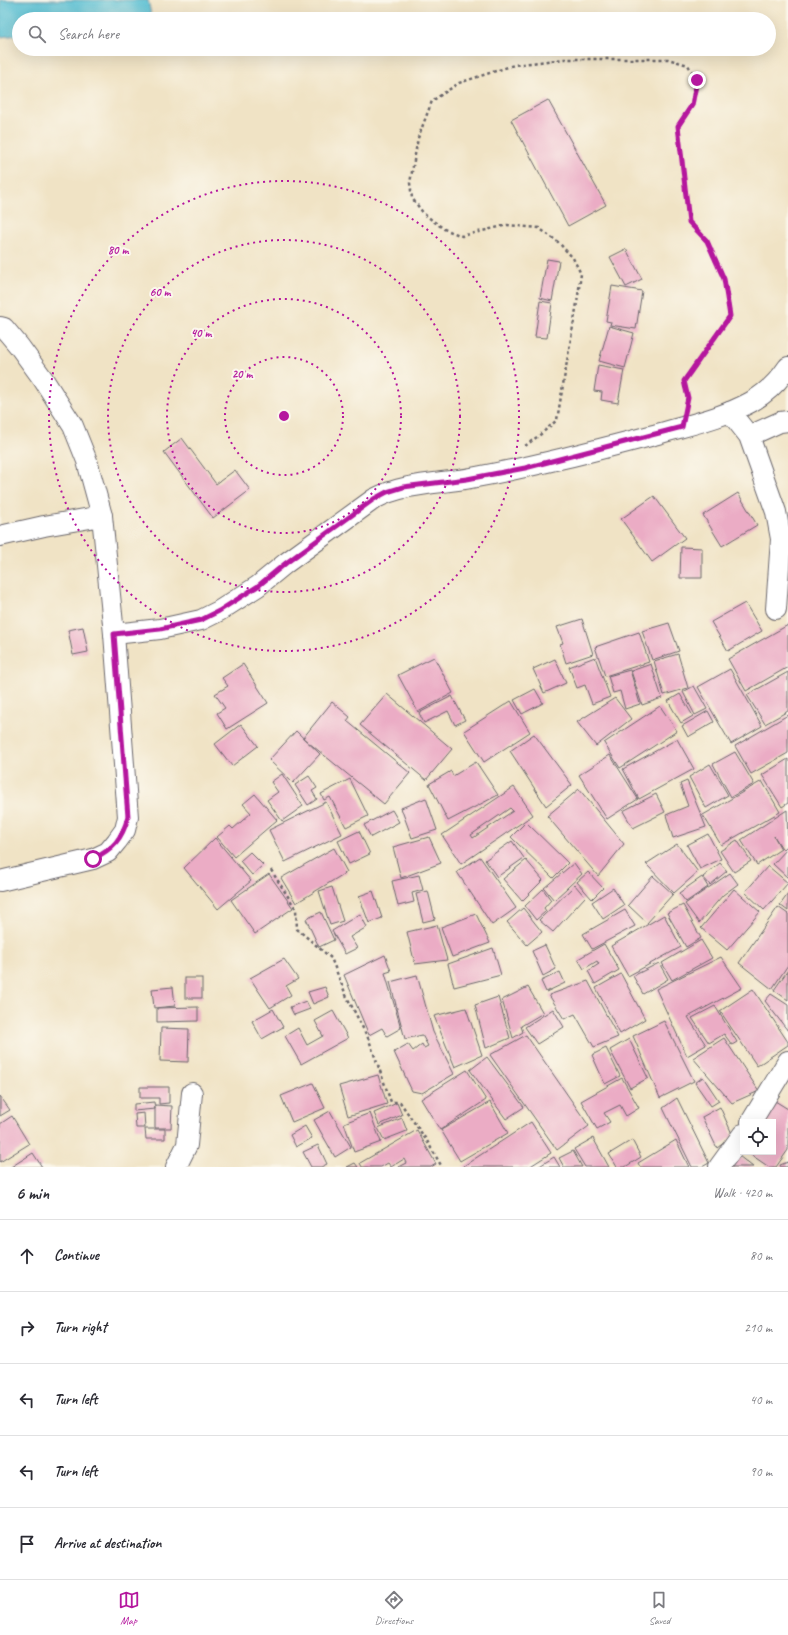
<!DOCTYPE html>
<html lang="en">
<head>
<meta charset="utf-8">
<style>
  body { margin:0; font-family:Caveat,sans-serif; background:#f7f7f7; color:#2b2b33 }
  .controls { position:absolute; right:12px; bottom:12px; display:grid; overflow:hidden; border-radius:0px; box-shadow:0 4px 16px #0002 }
  .controls button { width:36px; height:36px; display:grid; place-items:center; padding:0; border:0; border-bottom:1px solid #e1e1e2; background:#fff; color:#2b2b33; font:20px sans-serif }
  .stop { position:absolute; width:12px; height:12px; margin:-9px; border:3px solid #b5179e; border-radius:50%; background:#fff }
  .stop.end { background:#b5179e; border-color:#fff; box-shadow:0 1px 4px #0008 }
  .list { margin:0; padding:0; list-style:none }
  h2 { display:flex; justify-content:space-between; align-items:center; height:52px; margin:0; padding:0 16px; font-size:17px }
  h2 small { font-size:13px; font-weight:400; color:#7c7c81 }
  .list li { display:grid; grid-template-columns:26px 1fr auto; gap:12px; align-items:center; box-sizing:border-box; height:72px; padding:0 16px; border-top:1px solid #e1e1e2 }
  .list b { display:block; font-size:15px; white-space:nowrap }
  .list em { font-size:13px; font-style:normal; color:#7c7c81 }
  .icon { flex:none; width:22px; height:22px; fill:none; stroke:currentColor; stroke-width:2; stroke-linecap:round; stroke-linejoin:round }
  .map { position:relative; flex:none; width:788px; height:1167px; overflow:hidden }
  .search { position:absolute; background:#fff; box-shadow:0 4px 16px #0002; left:12px; right:12px; top:12px; height:44px; display:flex; align-items:center; gap:10px; box-sizing:border-box; padding:0 14px; border-radius:22px; color:#7c7c81; font-size:15px }
  .sheet { height:412px; background:#fff }
  nav { display:flex; justify-content:space-around; align-items:center; box-sizing:border-box; height:56px; border-top:1px solid #e1e1e2; background:#fff; font-size:11px; color:#7c7c81 }
  nav a { display:grid; justify-items:center; gap:2px }
  nav .on { color:#b5179e }
  .map>svg:first-child { display:block }
</style>
</head>
<body>
<div class="map">
<svg width="788" height="1167" viewBox="0 0 788 1167">
  <rect width="100%" height="100%" fill="#fbf7ec"/>
  <filter id="ink" filterUnits="userSpaceOnUse"><feTurbulence type="fractalNoise" baseFrequency=".025" numOctaves="2"/><feDisplacementMap in="SourceGraphic" scale="8" xChannelSelector="R" yChannelSelector="G"/><feConvolveMatrix kernelMatrix="1 2 1 2 8 2 1 2 1" color-interpolation-filters="sRGB"/></filter>
  <filter id="wash" filterUnits="userSpaceOnUse"><feTurbulence type="fractalNoise" baseFrequency=".012" numOctaves="4" result="noise"/><feDisplacementMap in="SourceGraphic" scale="16" xChannelSelector="R" yChannelSelector="G"/><feGaussianBlur stdDeviation="0.9" result="paint"/><feColorMatrix in="noise" values="0 0 0 0 0 0 0 0 0 0 0 0 0 0 0 0 0 1.4 0 .05"/><feComposite in="paint" operator="in"/></filter>
  <g filter="url(#wash)">
    <rect width="100%" height="100%" fill="#f0e3c5"/>
    <path fill="#56bfd3" stroke="#3c7087" d="M0,0H148L152,19H19V35L0,37Z"/>
    <g id="blocks">
      <g fill="#ebacc5" fill-rule="evenodd">
        <path d="M548,100L606,205L568,226L511,120Z"/>
        <path d="M626,249L642,279L626,287L610,257Z"/>
        <path d="M547,259L559,261L552,301L540,298Z"/>
        <path d="M612,286L642,291L636,329L610,325L611,322L606,321Z"/>
        <path d="M540,301L552,303L547,338L535,337Z"/>
        <path d="M609,326L634,333L625,368L599,361Z"/>
        <path d="M598,365L624,370L618,403L601,400L602,392L594,391Z"/>
        <path d="M182,438L216,484L235,470L250,490L213,518L164,452Z"/>
        <path d="M738,493L757,525L722,546L703,515Z"/>
        <path d="M654,496L685,538L652,562L621,519Z"/>
        <path d="M681,547L702,548V578H680Z"/>
        <path d="M745,603L762,631L728,651L711,622Z"/>
        <path d="M582,619L593,654L566,663L560,644L563,643L557,627Z"/>
        <path d="M669,623L679,651L652,660L642,631Z"/>
        <path d="M788,625V667L746,691L728,659Z"/>
        <path d="M83,627L88,652L73,655L68,630Z"/>
        <path d="M639,632L649,662L605,676L595,647Z"/>
        <path d="M678,654L688,688L664,695L654,661Z"/>
        <path d="M434,657L453,693L418,712L398,675Z"/>
        <path d="M595,657L610,697L592,704L585,685L577,688L569,667Z"/>
        <path d="M555,659L566,683L544,693L533,669Z"/>
        <path d="M243,664L268,703L227,729L217,713L225,708L215,694L228,686L222,678Z"/>
        <path d="M651,664L662,698L642,705L631,671Z"/>
        <path d="M730,669L762,726L731,744L698,687Z"/>
        <path d="M630,670L640,704L625,709L620,691L613,693L608,676Z"/>
        <path d="M788,672V711L765,724L747,695Z"/>
        <path d="M694,686L707,709L695,715L683,692Z"/>
        <path d="M535,689L543,703L522,714L514,700Z"/>
        <path d="M387,694L452,749L426,780L360,725Z"/>
        <path d="M680,694L693,716L681,723L668,701Z"/>
        <path d="M452,696L465,720L455,725L448,711L424,723L419,713Z"/>
        <path d="M615,698L631,719L596,746L577,722Z"/>
        <path d="M511,701L530,732L484,762L464,731Z"/>
        <path d="M332,702L350,717L347,721L410,773L384,804L303,738Z"/>
        <path d="M660,706L677,731L620,768L604,743Z"/>
        <path d="M708,711L714,722L688,737L682,726Z"/>
        <path d="M788,715V753L751,774L735,746Z"/>
        <path d="M241,724L258,746L232,766L215,744Z"/>
        <path d="M296,731L320,754L293,783L269,760Z"/>
        <path d="M534,734L572,785L546,806L510,751Z"/>
        <path d="M677,739L694,769L639,799L623,769Z"/>
        <path d="M735,752L754,784L731,797L713,764Z"/>
        <path d="M610,755L638,799L607,819L579,775Z"/>
        <path d="M788,759V803L782,807L762,775Z"/>
        <path d="M476,762L498,795L448,821L429,784L451,771L453,776Z"/>
        <path d="M710,764L728,795L706,808L689,777Z"/>
        <path d="M282,774L303,806L282,821L267,800L278,792L271,782Z"/>
        <path d="M309,776L317,788L312,791L317,799L308,805L295,785Z"/>
        <path d="M350,779L368,816L346,827L330,797L324,800L321,794Z"/>
        <path d="M687,781L706,827L673,838L666,815L688,806L680,784Z"/>
        <path d="M762,781L780,812L721,845L703,815Z"/>
        <path d="M514,787L533,815L461,864L442,835ZM510,808L513,811L473,838L471,835Z"/>
        <path d="M579,789L624,844L598,876L547,816Z"/>
        <path d="M255,794L277,820L234,857L217,837L230,826L233,829L251,813L243,804Z"/>
        <path d="M656,794L665,812L633,828L623,811Z"/>
        <path d="M426,798L437,830L412,838L401,808Z"/>
        <path d="M326,802L342,834L285,862L269,830Z"/>
        <path d="M392,810L399,822L371,837L364,825Z"/>
        <path d="M787,810L788,845L783,850L774,836L781,849L757,865L741,840Z"/>
        <path d="M526,822L568,863L553,878L511,837Z"/>
        <path d="M359,831L370,854L349,864L338,841Z"/>
        <path d="M708,834L721,859L700,869L687,845Z"/>
        <path d="M429,837L441,863L401,878L393,847Z"/>
        <path d="M215,838L251,881L218,909L184,868Z"/>
        <path d="M737,840L751,861L734,872L720,851Z"/>
        <path d="M512,841L524,858L497,877L485,860Z"/>
        <path d="M677,844L698,872L674,893L646,864Z"/>
        <path d="M334,848L347,872L296,903L281,878Z"/>
        <path d="M788,848V878L773,864Z"/>
        <path d="M250,852L263,865L252,875L240,861Z"/>
        <path d="M480,857L516,908L492,925L457,872Z"/>
        <path d="M526,860L543,880L522,901L503,879Z"/>
        <path d="M574,863L582,874L554,900L544,888Z"/>
        <path d="M720,863L727,871L710,885L703,877Z"/>
        <path d="M768,866L788,883L764,910L745,892Z"/>
        <path d="M588,872L603,888L592,899L577,882Z"/>
        <path d="M730,873L738,884L723,895L699,923L685,904Z"/>
        <path d="M269,874L293,908L255,934L231,900Z"/>
        <path d="M419,875L423,890L412,893L414,902L398,906L392,881Z"/>
        <path d="M653,876L673,894L647,923L628,905Z"/>
        <path d="M702,877L708,887L686,902L679,893Z"/>
        <path d="M575,885L585,897L553,932L539,920Z"/>
        <path d="M332,887L343,921L330,925L319,891Z"/>
        <path d="M613,888L624,905L603,919L592,902Z"/>
        <path d="M543,889L551,900L544,908L546,911L536,920L525,906Z"/>
        <path d="M734,889L760,912L727,950L701,928Z"/>
        <path d="M373,891L382,918L369,923L359,896Z"/>
        <path d="M428,891L435,919L423,922L416,894Z"/>
        <path d="M788,894V911L780,905Z"/>
        <path d="M683,905L701,938L686,947L667,913Z"/>
        <path d="M778,907L788,914V965L772,989L739,963Z"/>
        <path d="M523,908L542,932L527,945L507,922Z"/>
        <path d="M625,910L635,926L592,949L583,934Z"/>
        <path d="M321,912L334,940L319,947L306,919Z"/>
        <path d="M360,914L367,927L350,937L357,948L345,954L332,931Z"/>
        <path d="M476,914L490,943L452,957L441,927Z"/>
        <path d="M664,915L681,947L628,976L611,946Z"/>
        <path d="M437,925L447,960L415,964L407,932Z"/>
        <path d="M701,940L712,958L672,980L662,963Z"/>
        <path d="M604,944L619,970L595,984L588,971L599,964L597,961L584,969L578,959Z"/>
        <path d="M545,945L556,969L543,976L532,951Z"/>
        <path d="M493,948L501,975L454,987L448,964Z"/>
        <path d="M385,955L391,971L385,973L401,1028L387,1036L382,1028L369,1035L344,975Z"/>
        <path d="M721,957L742,988L688,1017L706,1045L687,1056L656,989Z"/>
        <path d="M284,959L298,979L286,986L291,995L270,1008L250,978Z"/>
        <path d="M659,963L668,979L643,994L633,976Z"/>
        <path d="M788,970V1000L774,990Z"/>
        <path d="M560,972L565,983L546,992L541,981Z"/>
        <path d="M621,974L645,1019L620,1034L596,988Z"/>
        <path d="M417,975L433,1032L454,1074L422,1093L412,1091L394,1052L408,1044L413,1051L422,1044L424,1048L428,1046L422,1035L405,1039L390,982Z"/>
        <rect x="185" y="978" width="17" height="20"/>
        <path d="M588,981L618,1037L594,1047L575,1014L564,1019L549,995Z"/>
        <path d="M173,987L175,1006L154,1008L152,989Z"/>
        <path d="M325,987L329,997L313,1004L308,992Z"/>
        <path d="M528,987L543,1013L521,1026L523,1032L513,1038L502,1000Z"/>
        <path d="M753,989L788,1042V1045L757,1066L720,1011Z"/>
        <path d="M771,994L788,1005V1031L765,1001Z"/>
        <path d="M498,997L510,1038L486,1048L475,1005Z"/>
        <path d="M306,1001L310,1009L294,1015L290,1007Z"/>
        <path d="M715,1006L737,1042L732,1045L724,1034L709,1043L692,1018Z"/>
        <path d="M198,1007V1021L157,1022V1008Z"/>
        <path d="M466,1008L482,1055L455,1067L434,1016Z"/>
        <path d="M273,1009L283,1027L262,1039L252,1021Z"/>
        <path d="M553,1009L564,1027L537,1044L525,1027Z"/>
        <path d="M333,1011L348,1038L301,1064L285,1036L298,1028L307,1045L323,1036L315,1021Z"/>
        <path d="M664,1021L694,1081L660,1098L633,1036Z"/>
        <path d="M161,1028L189,1029L188,1062L160,1061Z"/>
        <path d="M526,1035L589,1126L557,1150L490,1055Z"/>
        <path d="M724,1038L759,1091L732,1103L693,1058Z"/>
        <path d="M629,1039L648,1078L630,1088L610,1050Z"/>
        <path d="M606,1048L620,1076L605,1084L592,1055Z"/>
        <path d="M487,1057L524,1107L506,1119L470,1070Z"/>
        <path d="M467,1070L486,1100L440,1130L421,1099Z"/>
        <path d="M378,1075L387,1104L348,1116L339,1086Z"/>
        <path d="M703,1077L719,1101L711,1106L695,1083Z"/>
        <path d="M622,1078L639,1108L626,1116L620,1105L604,1113L610,1122L597,1129L581,1101Z"/>
        <path d="M313,1083L325,1108L292,1122L281,1096Z"/>
        <path d="M140,1087H169V1103L159,1104V1098H140Z"/>
        <path d="M0,1096L10,1110L0,1116Z"/>
        <path d="M677,1098L709,1163L702,1167H692L663,1108Z"/>
        <path d="M775,1101L788,1109V1150L776,1167H769L747,1152H773V1122H761Z"/>
        <path d="M154,1102L155,1109L134,1111V1104Z"/>
        <path d="M490,1102L508,1133L460,1161L441,1130Z"/>
        <path d="M397,1103L402,1115L379,1125L374,1113Z"/>
        <path d="M155,1105L172,1106L171,1128H155Z"/>
        <path d="M720,1107L733,1136L717,1148L702,1117Z"/>
        <path d="M330,1111L351,1147L335,1157L314,1120Z"/>
        <path d="M144,1113L145,1128H136L135,1114Z"/>
        <path d="M370,1113L381,1142L354,1152L344,1123Z"/>
        <path d="M12,1116L29,1144L0,1162V1124Z"/>
        <path d="M402,1118L407,1131L384,1140L378,1128Z"/>
        <path d="M531,1122L551,1153L529,1167H462Z"/>
        <path d="M305,1126L312,1138L296,1147L290,1135Z"/>
        <path d="M145,1129H165V1139H146Z"/>
        <path d="M417,1130L436,1164L431,1167H398L406,1163L404,1159L391,1167L388,1163L381,1167H362L360,1163Z"/>
        <path d="M593,1138L609,1167H585L574,1149Z"/>
        <path d="M632,1140L641,1157L625,1167H617L609,1154Z"/>
        <path d="M676,1140L689,1167H640L638,1163Z"/>
        <path d="M318,1145L327,1164L321,1167H311L303,1152Z"/>
        <path d="M573,1151L582,1167H564L559,1158Z"/>
        <path d="M33,1153L42,1167H11Z"/>
        <path d="M739,1156L753,1167H730Z"/>
        <path d="M554,1157L560,1167H538Z"/>
        <path d="M788,1162V1167H781L780,1165Z"/>
        <path d="M355,1163L358,1167H347Z"/>
      </g>
    </g>
  </g>
  <g filter="url(#ink)">
    <use href="#blocks" fill-opacity="0" stroke="#6a666b" stroke-width="1"/>
    <g fill="none" stroke-linecap="round" stroke-linejoin="round">
      <g stroke="#6a666b" stroke-width="22">
        <g id="street">
          <path d="M0,327L4,328L19,346L43,379L73,426L87,461L102,516L114,634L128,817L125,830L117,841L108,852L93,859L0,881"/>
          <path d="M730,412L749,436L776,512L781,539L776,609"/>
          <path d="M749,436L780,422L788,421"/>
          <path d="M0,536L44,526L102,516"/>
          <path d="M114,634L160,629L201,620L219,611L258,586L286,563L374,499C404,483 438,484 471,478C532,467 593,451 654,435C687,425 720,419 751,402C767,393 778,382 788,367"/>
          <path d="M751,1122L788,1061"/>
          <path d="M176,1167L187,1145L192,1093"/>
          <path d="M719,1167L743,1134"/>
        </g>
      </g>
      <g stroke="#6a666b" stroke-width="2.5" stroke-dasharray="3 3" stroke-linecap="butt">
        <path d="M525,446L541,434L557,420L577,303L581,274L573,258L558,242L539,228L507,225L462,236L444,229L424,214L412,198L410,183L418,138L432,101L459,83L514,65L564,59H668L688,65L697,80L692,105L678,126L689,222L707,241L724,279L730,316L684,381L687,398L686,405"/>
        <path d="M271,870L296,909L297,929L331,958L346,995L369,1040L391,1102H400L427,1141L442,1167"/>
      </g>
      <use href="#street" stroke="#fff" stroke-width="20"/>
    </g>
  </g>
  <g fill="none" stroke-linecap="round" stroke-linejoin="round" filter="url(#ink)">
    <path stroke="#b5179e" stroke-width="5" d="M93,859C113,849 122,839 128,817L114,634L160,629L201,620L219,611L258,586L286,563L374,499L387,492L403,487L467,479L525,468L682,427L688,398L684,381L730,316L724,279L707,241L689,222L678,126L692,105L697,80"/>
  </g>
  <g fill="none" stroke="#b5179e" stroke-width="2" stroke-dasharray="2 4">
    <circle cx="284" cy="416" r="59"/>
    <circle cx="284" cy="416" r="117"/>
    <circle cx="284" cy="416" r="176"/>
    <circle cx="284" cy="416" r="235"/>
  </g>
  <circle cx="284" cy="416" r="6" fill="#b5179e" stroke="#fbf7ec" stroke-width="2"/>
  <g font-size="12" text-anchor="middle" font-weight="bold" fill="#b5179e" stroke="#fbf7ec" stroke-width="4" stroke-linejoin="round" paint-order="stroke">
    <text x="118" y="254">80 m</text>
    <text x="160" y="296">60 m</text>
    <text x="201" y="337">40 m</text>
    <text x="242" y="378">20 m</text>
  </g>
</svg>
<div class="controls">
<button><svg class="icon" aria-label="locate" viewBox="0 0 24 24"><circle cx="12" cy="12" r="6"/><path d="M12 2v4M12 18v4M2 12h4M18 12h4"/></svg></button>
</div>
<div class="stop" style="left:93px;top:859px"></div>
<div class="stop end" style="left:697px;top:80px"></div>
<div class="search"><svg class="icon" aria-label="search" viewBox="0 0 24 24"><circle cx="10" cy="10" r="6"/><path d="M15 15l6 6"/></svg>Search here</div>
</div>
<section class="sheet">
<h2>6 min<small>Walk · 420 m</small></h2>
<ul class="list">
<li><svg class="icon" aria-label="ahead" viewBox="0 0 24 24"><path d="M12 20V5M6 11l6-6 6 6"/></svg><div><b>Continue</b></div><em>80 m</em></li>
<li><svg class="icon" aria-label="right" viewBox="0 0 24 24"><path d="M7 20v-9h11M14 6l5 5-5 5"/></svg><div><b>Turn right</b></div><em>210 m</em></li>
<li><svg class="icon" aria-label="left" viewBox="0 0 24 24"><path d="M17 20v-9H6M10 6l-5 5 5 5"/></svg><div><b>Turn left</b></div><em>40 m</em></li>
<li><svg class="icon" aria-label="left" viewBox="0 0 24 24"><path d="M17 20v-9H6M10 6l-5 5 5 5"/></svg><div><b>Turn left</b></div><em>90 m</em></li>
<li><svg class="icon" aria-label="arrive" viewBox="0 0 24 24"><path d="M6 21V4h12l-3 4 3 4H6"/></svg><div><b>Arrive at destination</b></div></li>
</ul>
</section>
<nav>
<a class="on"><svg class="icon" aria-label="map" viewBox="0 0 24 24"><path d="M3 6l6-2 6 2 6-2v14l-6 2-6-2-6 2zM9 4v14M15 6v14"/></svg>Map</a>
<a><svg class="icon" aria-label="directions" viewBox="0 0 24 24"><path d="M12 3l9 9-9 9-9-9zM9 14v-3h6M13 9l2 2-2 2"/></svg>Directions</a>
<a><svg class="icon" aria-label="saved" viewBox="0 0 24 24"><path d="M7 4h10v16l-5-4-5 4z"/></svg>Saved</a>
</nav>
</body>
</html>
